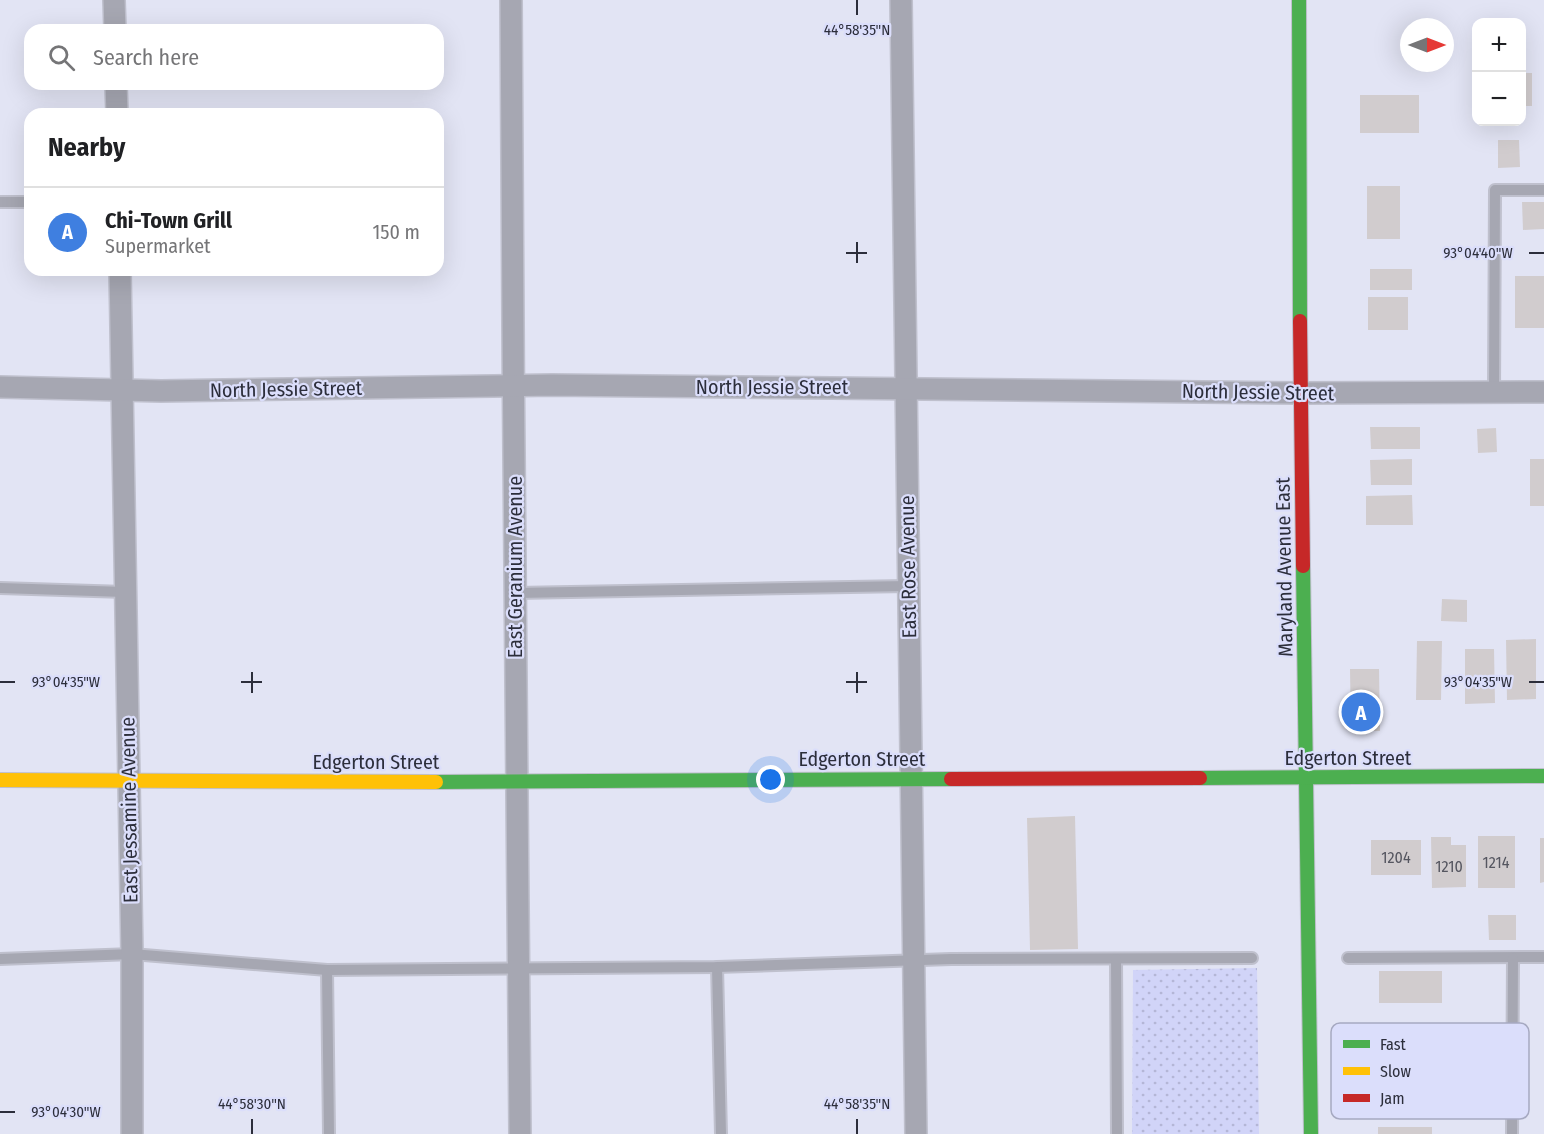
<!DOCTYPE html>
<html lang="en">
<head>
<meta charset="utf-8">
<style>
  body { margin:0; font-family:"Fira Sans Condensed",sans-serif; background:#f2f2f2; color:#202124 }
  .controls { position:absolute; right:18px; top:18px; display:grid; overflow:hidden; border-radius:12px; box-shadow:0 6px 24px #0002 }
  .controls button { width:54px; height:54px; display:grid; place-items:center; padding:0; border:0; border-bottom:2px solid #e0e0e0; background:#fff; color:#202124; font:30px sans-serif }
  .compass { position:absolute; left:1400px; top:18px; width:54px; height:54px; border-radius:50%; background:#fff; box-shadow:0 6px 24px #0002; rotate:90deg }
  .you { position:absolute; left:771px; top:780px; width:21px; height:21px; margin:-15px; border:4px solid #fff; border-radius:50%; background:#1a73e8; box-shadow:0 0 0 9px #1a73e833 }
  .badge { display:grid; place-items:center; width:39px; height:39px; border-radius:50%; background:#6c6e7c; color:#fff; font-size:20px; font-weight:700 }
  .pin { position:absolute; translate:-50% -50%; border:3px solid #fff; box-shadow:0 2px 6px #0006 }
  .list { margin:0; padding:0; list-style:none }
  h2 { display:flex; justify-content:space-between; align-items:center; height:78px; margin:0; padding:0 24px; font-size:26px }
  h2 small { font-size:20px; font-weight:400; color:#757577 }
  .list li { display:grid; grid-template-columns:39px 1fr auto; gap:18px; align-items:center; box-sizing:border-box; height:90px; padding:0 24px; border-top:2px solid #e0e0e0 }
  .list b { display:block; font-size:22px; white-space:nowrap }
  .list p { margin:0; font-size:20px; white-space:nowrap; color:#757577 }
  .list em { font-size:20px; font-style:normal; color:#757577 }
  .icon { flex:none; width:33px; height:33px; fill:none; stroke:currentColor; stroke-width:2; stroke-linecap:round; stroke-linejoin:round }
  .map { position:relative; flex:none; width:1544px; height:1134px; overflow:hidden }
  .search { position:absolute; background:#fff; box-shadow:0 6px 24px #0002; left:24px; top:24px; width:420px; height:66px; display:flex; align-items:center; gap:15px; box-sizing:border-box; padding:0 21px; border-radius:18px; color:#757577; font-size:22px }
  .panel { position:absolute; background:#fff; box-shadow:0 6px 24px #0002; left:24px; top:108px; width:420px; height:168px; border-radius:18px }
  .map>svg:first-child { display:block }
</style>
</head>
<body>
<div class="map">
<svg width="1544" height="1134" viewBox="0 0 1544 1134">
  <defs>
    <pattern id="park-dots" width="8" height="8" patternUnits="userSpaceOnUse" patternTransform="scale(1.5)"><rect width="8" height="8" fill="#d1d4f8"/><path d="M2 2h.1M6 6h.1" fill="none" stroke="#b4b6d6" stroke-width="1.8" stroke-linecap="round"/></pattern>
  </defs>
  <rect width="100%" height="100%" fill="#e2e4f4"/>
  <path fill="url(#park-dots)" d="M1257,968L1259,1134H1132L1133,970Z"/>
  <g fill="#d1ccce">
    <path d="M1522,73H1532V106H1526L1525,119H1522Z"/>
    <rect x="1360" y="95" width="59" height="38"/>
    <path d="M1498,140H1519L1520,167L1498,168Z"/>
    <rect x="1367" y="186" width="33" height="53"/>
    <path d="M1522,202H1544V229L1523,230Z"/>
    <rect x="1370" y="269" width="42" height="21"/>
    <rect x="1515" y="276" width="29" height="52"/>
    <rect x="1368" y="297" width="40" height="33"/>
    <path d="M1370,427H1420V449H1371Z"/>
    <path d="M1496,428L1497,452L1478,453L1477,429Z"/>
    <path d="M1412,459V485H1371L1370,460Z"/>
    <rect x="1530" y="459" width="14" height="47"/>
    <path d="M1412,495L1413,525H1366V496Z"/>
    <path d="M1442,599L1467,600V622L1441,621Z"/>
    <path d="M1536,639V699L1507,700L1506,640Z"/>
    <path d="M1417,641H1442L1441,700H1416Z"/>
    <path d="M1465,649H1494L1495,703L1465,704Z"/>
    <path d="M1350,669H1379L1380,731H1351Z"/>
    <path d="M1075,816L1078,949L1030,950L1027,818Z"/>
    <rect x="1478" y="836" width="37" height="52"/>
    <path d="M1431,837H1451V845H1466V887L1432,888Z"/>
    <path d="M1540,838H1544V882L1540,883Z"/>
    <rect x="1371" y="840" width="50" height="35"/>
    <path d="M1488,915H1516V940H1489Z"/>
    <rect x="1379" y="971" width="63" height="32"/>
    <rect x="1378" y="1127" width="54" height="7"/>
  </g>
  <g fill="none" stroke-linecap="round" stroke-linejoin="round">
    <g stroke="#bfc0cd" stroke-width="14">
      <g id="lane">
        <path d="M0,202H30"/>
        <path d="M1494,393L1495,190H1544"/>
        <path d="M0,588L125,592"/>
        <path d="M516,593L908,586"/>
        <path d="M1348,958L1544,957"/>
        <path d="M0,959L132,954L327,970L717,967L951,959L1252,958"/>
        <path d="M1116,959L1117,1134"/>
        <path d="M717,967L721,1134"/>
        <path d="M327,970L329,1134"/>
        <path d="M1512,1134L1513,958"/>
      </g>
    </g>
    <g stroke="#bfc0cd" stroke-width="24">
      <g id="street">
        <path d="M114,0L115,30"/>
        <path d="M511,0C514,378 514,756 520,1134"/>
        <path d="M901,0L916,1134"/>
        <path d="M116,84L117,114"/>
        <path d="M120,270L132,954V1134"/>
        <path d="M0,387L161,391L552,385L1301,393L1544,392"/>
      </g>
    </g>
    <g stroke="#bfc0cd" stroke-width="16">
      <g id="fast">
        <path d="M1299,0L1300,321"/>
        <path d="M1303,566L1311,1134"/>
        <path d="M1200,778L1544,776"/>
        <path d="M436,782L951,779"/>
      </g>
    </g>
    <g stroke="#bfc0cd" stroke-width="16">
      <path id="slow" d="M0,780L436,782"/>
    </g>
    <g stroke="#bfc0cd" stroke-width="16">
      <g id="jam">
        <path d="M1300,321L1303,566"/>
        <path d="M951,779L1200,778"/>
      </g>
    </g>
    <use href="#lane" stroke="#a6a7b2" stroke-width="10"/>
    <use href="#street" stroke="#a6a7b2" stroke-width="21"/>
    <use href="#fast" stroke="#4caf50" stroke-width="14"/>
    <use href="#slow" stroke="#ffc107" stroke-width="14"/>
    <use href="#jam" stroke="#c62828" stroke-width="14"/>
  </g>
  <path fill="none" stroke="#2c2e3b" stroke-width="2" d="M857,0V15M857,242V263M846,253H867M1529,253H1544M252,672V693M857,672V693M0,682H15M241,682H262M846,682H867M1529,682H1544M0,1112H15M252,1119V1134M857,1119V1134"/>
  <g text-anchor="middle" stroke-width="4.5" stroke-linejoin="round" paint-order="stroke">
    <g font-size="16" fill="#555660">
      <text x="1396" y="863">1204</text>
      <text x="1496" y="868">1214</text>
      <text x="1449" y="872">1210</text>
    </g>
    <g font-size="20" fill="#2c2e3b" stroke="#dbdefb">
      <text x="772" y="394">North Jessie Street</text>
      <text transform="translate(286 389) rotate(-1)" y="7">North Jessie Street</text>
      <text transform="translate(1258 392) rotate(1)" y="7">North Jessie Street</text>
      <text transform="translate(515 567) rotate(-90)" y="7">East Geranium Avenue</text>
      <text transform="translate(908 567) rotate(-91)" y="7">East Rose Avenue</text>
      <text transform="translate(1284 567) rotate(-91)" y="7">Maryland Avenue East</text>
      <text x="1348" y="765">Edgerton Street</text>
      <text x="862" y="766">Edgerton Street</text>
      <text x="376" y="769">Edgerton Street</text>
      <text transform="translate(129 810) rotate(-91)" y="7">East Jessamine Avenue</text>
    </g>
  </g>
  <rect x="1331" y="1023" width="198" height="96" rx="9" fill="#dbdefb" stroke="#a6a9c1" stroke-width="1.5"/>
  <rect x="1343" y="1040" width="27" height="8" fill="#4caf50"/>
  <rect x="1343" y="1067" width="27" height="8" fill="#ffc107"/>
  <rect x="1343" y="1094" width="27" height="8" fill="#c62828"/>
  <g font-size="16" fill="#2c2e3b">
    <text x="1380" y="1050">Fast</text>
    <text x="1380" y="1077">Slow</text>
    <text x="1380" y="1104">Jam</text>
  </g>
  <g font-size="15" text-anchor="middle" fill="#2c2e3b" stroke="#dbdefb" stroke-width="4.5" stroke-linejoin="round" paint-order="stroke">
    <text x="857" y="35">44°58'35"N</text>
    <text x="1478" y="258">93°04'40"W</text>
    <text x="1478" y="687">93°04'35"W</text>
    <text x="66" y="687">93°04'35"W</text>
    <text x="252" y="1109">44°58'30"N</text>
    <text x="857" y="1109">44°58'35"N</text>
    <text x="66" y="1117">93°04'30"W</text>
  </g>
</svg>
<div class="controls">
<button>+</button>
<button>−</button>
</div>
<svg class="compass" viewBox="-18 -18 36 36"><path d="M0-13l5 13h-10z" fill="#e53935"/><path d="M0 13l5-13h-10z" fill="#757577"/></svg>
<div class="you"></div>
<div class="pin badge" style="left:1361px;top:712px;background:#3f7fe0">A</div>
<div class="search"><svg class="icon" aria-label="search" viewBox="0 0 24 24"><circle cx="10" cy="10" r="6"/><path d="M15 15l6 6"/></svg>Search here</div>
<section class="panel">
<h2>Nearby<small></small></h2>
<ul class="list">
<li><span class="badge" style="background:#3f7fe0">A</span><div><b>Chi-Town Grill</b><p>Supermarket</p></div><em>150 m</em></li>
</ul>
</section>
</div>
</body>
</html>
